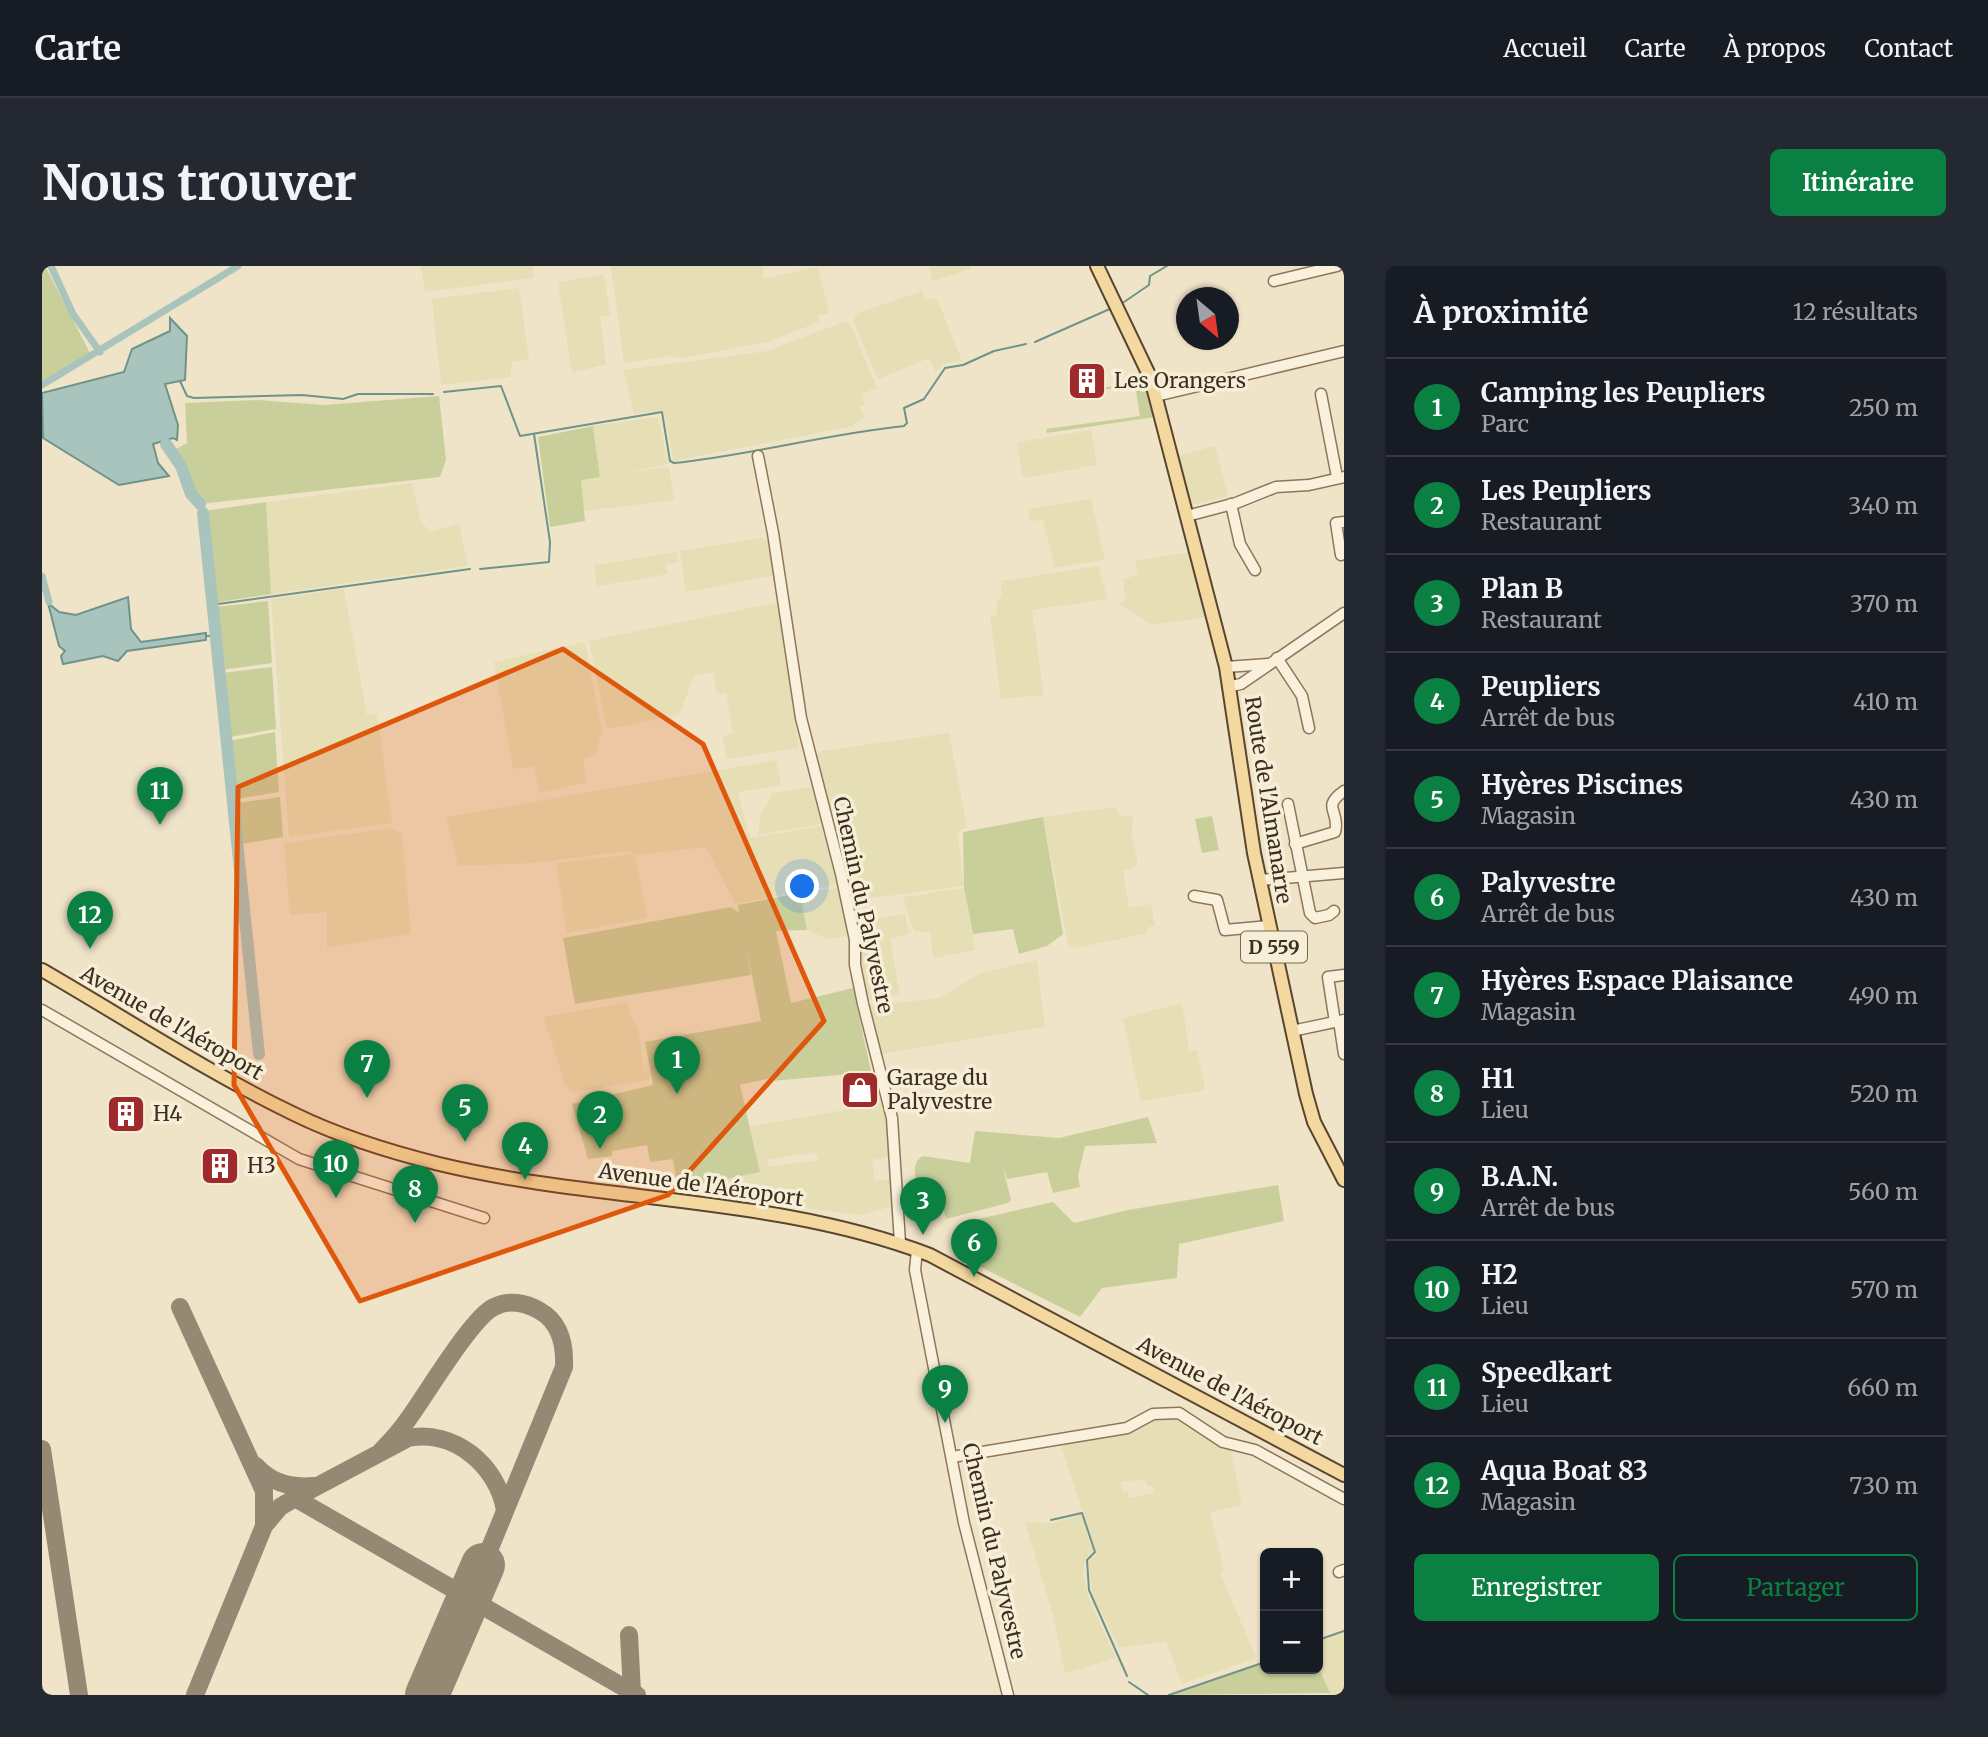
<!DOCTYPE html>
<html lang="fr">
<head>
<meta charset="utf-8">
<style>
  body { margin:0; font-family:Merriweather,serif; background:#242831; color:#f1f3f6 }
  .controls { position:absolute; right:21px; bottom:21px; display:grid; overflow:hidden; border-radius:10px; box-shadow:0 2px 5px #0004 }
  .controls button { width:63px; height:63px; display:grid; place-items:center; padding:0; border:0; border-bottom:2px solid #363941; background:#171b24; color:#f1f3f6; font:35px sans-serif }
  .compass { position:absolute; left:1134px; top:21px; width:63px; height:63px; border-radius:50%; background:#171b24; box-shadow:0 2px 5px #0004; rotate:151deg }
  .you { position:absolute; left:761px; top:621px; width:24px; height:24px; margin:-18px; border:5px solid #fff; border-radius:50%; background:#1a73e8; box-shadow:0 0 0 10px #1a73e833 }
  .badge { display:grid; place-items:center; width:46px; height:46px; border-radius:50%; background:#0b8043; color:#fff; font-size:23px; font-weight:700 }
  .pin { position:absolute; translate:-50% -58px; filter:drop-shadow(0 2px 4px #0008) }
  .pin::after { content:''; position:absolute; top:37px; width:24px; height:21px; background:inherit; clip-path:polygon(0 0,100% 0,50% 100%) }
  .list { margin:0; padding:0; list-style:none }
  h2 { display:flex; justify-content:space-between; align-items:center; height:91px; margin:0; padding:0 28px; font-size:30px }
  h2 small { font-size:23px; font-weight:400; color:#9ea1a6 }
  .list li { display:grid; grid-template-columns:46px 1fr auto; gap:21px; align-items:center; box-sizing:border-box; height:98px; padding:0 28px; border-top:2px solid #363941 }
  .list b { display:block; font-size:26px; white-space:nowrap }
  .list p { margin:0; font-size:23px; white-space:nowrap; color:#9ea1a6 }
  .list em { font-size:23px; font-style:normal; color:#9ea1a6 }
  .actions { display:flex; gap:14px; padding:21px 28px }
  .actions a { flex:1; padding:16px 0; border:2px solid #0b8043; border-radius:10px; text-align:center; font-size:24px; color:#0b8043 }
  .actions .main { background:#0b8043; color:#fff }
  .map { position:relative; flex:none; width:1302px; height:1429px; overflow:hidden; border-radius:10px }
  header { display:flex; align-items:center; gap:42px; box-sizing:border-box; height:98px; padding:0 35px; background:#171b24; border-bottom:2px solid #363941 }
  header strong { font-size:33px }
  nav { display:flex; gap:38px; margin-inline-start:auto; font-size:24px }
  .intro { display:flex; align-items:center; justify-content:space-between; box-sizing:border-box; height:168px; padding:0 42px }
  h1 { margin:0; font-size:49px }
  .button { padding:18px 32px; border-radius:10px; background:#0b8043; color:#fff; font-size:24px; font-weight:700 }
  main { display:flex; gap:42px; padding:0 42px }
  aside { flex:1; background:#171b24; border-radius:10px; box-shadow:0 2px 5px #0004 }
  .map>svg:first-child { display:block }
</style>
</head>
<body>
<header>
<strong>Carte</strong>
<nav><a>Accueil</a><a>Carte</a><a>À propos</a><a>Contact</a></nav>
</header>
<div class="intro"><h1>Nous trouver</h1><a class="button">Itinéraire</a></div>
<main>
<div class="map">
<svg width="1302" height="1429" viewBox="0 0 1302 1429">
  <rect width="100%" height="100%" fill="#f0e4c8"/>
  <g fill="#e6deb5" fill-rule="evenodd">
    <path d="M379,0H491L492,12L383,26Z"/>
    <path d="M569,0H720L721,13L776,1L787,47L776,50L777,56L725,76L641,92L630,90L582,97Z"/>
    <path d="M887,0H928L929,3L890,15Z"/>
    <path d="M562,8L568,50L558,51L564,98L530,107L516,16Z"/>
    <path d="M477,22L487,93L470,96L468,111L399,119L390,33Z"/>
    <path d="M880,25L883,33H895L920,95L901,98L894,106L887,92L836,113L811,55L816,47Z"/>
    <path d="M804,55L808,58L835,122L820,128L823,139L817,141L823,151L810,160L632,195L622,145L592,147L581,104L726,85Z"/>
    <path d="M616,151L626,198L583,207L627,201L632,234L542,245L538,214L558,210L551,160Z"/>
    <path d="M1049,164L1055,199L981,212L975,178L977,176Z"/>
    <path d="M1173,180L1186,230L1148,239L1137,189Z"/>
    <path d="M370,217L379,257L389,266L417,258L426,300L229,328L224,236Z"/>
    <path d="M1049,233L1063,294L1013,302L1001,254L988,255L986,243Z"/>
    <path d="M719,272L728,276L734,309L644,326L638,285Z"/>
    <path d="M635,286L636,296L624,299L626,308L555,320L552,299Z"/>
    <path d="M1148,286L1164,351L1110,359L1076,337L1084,334L1081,313L1096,309L1093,295Z"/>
    <path d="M1057,300L1065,333L990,344L1002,429L959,433L948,350L955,349L954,337L960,331L959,315Z"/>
    <path d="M302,323L325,449L335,447L350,557L247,571L229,333Z"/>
    <path d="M737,336L757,482L685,493L680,470L691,468L684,427L675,429L671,406L652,410L637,449L565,463L547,375Z"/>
    <path d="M543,376L561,470L557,471L555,488L541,493L545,516L498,527L492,500L471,503L452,396Z"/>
    <path d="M907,467L925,561L915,566L922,620L807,635L774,489L780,485Z"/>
    <path d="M734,494L739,519L696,526L708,572L779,560L797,618L693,638L664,581L595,589L585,585L491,597L416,600L404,551Z"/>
    <path d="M770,521L779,558L716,569L718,551L730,527Z"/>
    <path d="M1073,541L1079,551L1092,549L1089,567L1096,596L1094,601L1081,605L1087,642L1109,638L1113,660L1106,661L1105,667L1033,682L1026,678L1001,551Z"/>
    <path d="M350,562L360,568L369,668L285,682V646L248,649L242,577Z"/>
    <path d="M585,589H593L605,652L525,667L514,597Z"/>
    <path d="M797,621L805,670L785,673L765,664L757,629Z"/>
    <path d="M922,622L933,684L892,692L888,666L872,665L861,631Z"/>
    <path d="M863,648L867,668L848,673L858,729L824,734L812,656Z"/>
    <path d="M995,694L1003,761L839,788L828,740L897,732L939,707Z"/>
    <path d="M586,736L588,749L596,762L602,805H607V814L531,826L523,819L502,751Z"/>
    <path d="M1140,737L1147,785L1155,784L1163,824L1099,835L1081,752Z"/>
    <path d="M844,837L854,939L820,949L685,932V913L718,906L708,860ZM774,886L776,894L726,901L725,894ZM846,891L849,913L833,915L830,894Z"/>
    <path d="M1134,1149L1189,1184L1200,1239L1168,1246L1182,1305L1178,1306L1214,1392L1140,1418L1124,1375L1077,1382L1051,1329L1046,1295L1055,1289L1018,1177L1090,1165L1118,1150ZM1103,1213L1105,1220H1111L1112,1227L1087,1232L1085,1225L1081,1226L1079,1216Z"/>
    <path d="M1039,1249L1051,1285L1043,1293L1041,1308L1048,1336L1074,1392L1023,1407L1011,1349L983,1256L1010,1257Z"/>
    <path d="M1302,1365V1429H1285L1288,1427L1276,1400V1375Z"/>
  </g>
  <g fill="#c9cf9b">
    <path d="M0,0H3L48,87L0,115Z"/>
    <path d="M1102,115L1113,151L1005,167L1004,163L1098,150L1093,119L1060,124L1059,122Z"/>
    <path d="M397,130L404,194L398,211L158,238L132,184L145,177L143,137L216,134L282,139Z"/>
    <path d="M551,160L558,211L539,214L543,255L508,261L496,171Z"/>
    <path d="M224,236L229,328L171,337L162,245Z"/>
    <path d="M226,335L230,397L180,404L174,341Z"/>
    <path d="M230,401L234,463L188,471L180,407Z"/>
    <path d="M233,466L237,526L195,533L187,475Z"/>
    <path d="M238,531L241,571L200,578L195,537Z"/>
    <path d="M1170,550L1177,584L1160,587L1153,553Z"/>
    <path d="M1001,551L1021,668L1005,680L977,688L971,663L931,668L922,622L921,566Z"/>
    <path d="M758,627L765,664L734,665L749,737L811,722L829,806L730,815L729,812L698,819L718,906L636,923L631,893L608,896L605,879L570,885V890L546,893L530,838L611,819L603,776L719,755L704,679L709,709L533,738L521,672L689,641L697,647L696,639Z"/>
    <path d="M1106,851L1115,877L1043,880L1036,910L1038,921L1011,927L1005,906L965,913L960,898L969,934L966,937L904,953L899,933L876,927C874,913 868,897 881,890L928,897L933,865L1017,872Z"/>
    <path d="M1236,919L1242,955L1137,978L1135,1012L1060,1022L1038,1051L939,1001L928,955L1011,936L1032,957L1086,944Z"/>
    <path d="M1223,1396V1403L1276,1400L1288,1427L1127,1429Z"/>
  </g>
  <g fill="#a9c4bc" stroke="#6f938a" stroke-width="2">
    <path d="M128,52L145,70L143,114L123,118L136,159L135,174L131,172L111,178L116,197L127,210L77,219L1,172L0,127L82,106L90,83L128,65Z"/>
    <path d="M86,331L89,363L99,376L164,367V374L85,385L76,395L61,390L21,398L19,390L23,385L17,380L6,337L17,346L34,349Z"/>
  </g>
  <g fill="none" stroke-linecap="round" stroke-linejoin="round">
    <g stroke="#6f938a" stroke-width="2">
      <path d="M1082,36L1107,19L1108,10L1125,0"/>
      <path d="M993,76L1070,42"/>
      <path d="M138,115L145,130L152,132L260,129L301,133L316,128H391"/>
      <path d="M402,126L459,120L478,170L620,146L628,195L632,197C709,189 785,168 862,160L865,157L862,142L882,133L903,102L921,99L952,85L984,78"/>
      <path d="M438,303L507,296L508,276L492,168"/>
      <path d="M169,339L428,303"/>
      <path d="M164,370H171"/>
      <path d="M1009,1254L1040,1247L1053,1286L1045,1294L1047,1324L1085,1410"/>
      <path d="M1276,1374L1302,1365"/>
      <path d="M1087,1416L1106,1429"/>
      <path d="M1127,1429L1223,1396"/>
    </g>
    <g stroke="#a9c4bc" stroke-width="7">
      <path d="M9,0L31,48L58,86"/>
      <path d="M0,119L196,0"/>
      <path d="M0,310L7,336"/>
    </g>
    <g stroke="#a9c4bc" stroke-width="12">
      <path d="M124,178L139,200L149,228L158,238"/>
      <path d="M161,247L217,788"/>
    </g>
    <g stroke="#968974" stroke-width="18">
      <path d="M138,1041L222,1225V1260"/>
      <path d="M0,1183L37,1429"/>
      <path d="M339,1185C349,1175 359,1164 367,1152C384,1129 430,1051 452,1041C467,1033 484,1037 498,1045C519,1057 523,1079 522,1101L441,1299"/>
      <path d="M214,1200C229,1217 249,1222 271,1220"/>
      <path d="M253,1232L595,1429"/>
      <path d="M587,1369L590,1426"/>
      <path d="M153,1429L222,1260L238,1241L253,1232L366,1172C412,1163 455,1199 463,1244"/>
    </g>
    <path stroke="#968974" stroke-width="44" d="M385,1429L441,1299"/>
    <g stroke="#8d765c" stroke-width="13">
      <g id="minor">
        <path d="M1232,15L1295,0"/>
        <path d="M1279,128L1295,211"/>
        <path d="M1114,130L1302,85"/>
        <path d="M716,190L731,267L759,452L799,608L813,674V699L821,738L850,852L858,977"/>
        <path d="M1189,238L1198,278L1213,304"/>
        <path d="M1145,250L1194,237L1234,221L1267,219L1302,211"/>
        <path d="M1299,289L1294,257L1302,256"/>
        <path d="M1235,392L1260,430L1267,462"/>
        <path d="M1184,401L1226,398"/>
        <path d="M1189,420L1199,418L1302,347"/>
        <path d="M1246,538L1268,647L1273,652L1287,649L1292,645"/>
        <path d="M1253,578L1293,566C1299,545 1278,542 1302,525"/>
        <path d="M1218,614L1302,607"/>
        <path d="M1152,630L1175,634L1183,664L1227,660"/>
        <path d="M0,744L257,893L442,952"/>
        <path d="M1297,755L1302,788"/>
        <path d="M1293,756L1286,711L1302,709"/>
        <path d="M1250,765L1302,754"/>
        <path d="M875,984L873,1004L922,1257L966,1429"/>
        <path d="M910,1191L1085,1162L1111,1148L1137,1147L1181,1176L1213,1184L1302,1233"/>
        <path d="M1297,1306L1302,1304"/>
      </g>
    </g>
    <g stroke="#5b4430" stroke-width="16">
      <g id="major">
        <path d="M1055,0L1109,113L1184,401L1212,587L1264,828L1272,856L1302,914"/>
        <path d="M0,704C83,752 165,806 252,848C297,870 348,886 397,898C559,937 731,929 888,989L1302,1209"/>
      </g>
    </g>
    <use href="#minor" stroke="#faf1dc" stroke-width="10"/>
    <use href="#major" stroke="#f3d9a0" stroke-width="12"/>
  </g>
  <path fill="#df570d" fill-opacity="0.2" stroke="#df570d" stroke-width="5" stroke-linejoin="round" d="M521,383L661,478L782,755L626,929L318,1035L192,819L196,521Z"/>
  <defs>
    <g id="building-square" transform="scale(2.0125)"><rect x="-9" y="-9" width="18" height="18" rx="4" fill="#9e2a2b" stroke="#f7eed8"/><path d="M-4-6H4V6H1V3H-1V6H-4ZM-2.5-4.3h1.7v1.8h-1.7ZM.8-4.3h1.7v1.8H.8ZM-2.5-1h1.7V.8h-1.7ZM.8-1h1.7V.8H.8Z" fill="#fff"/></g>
    <g id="shop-square" transform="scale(2.0125)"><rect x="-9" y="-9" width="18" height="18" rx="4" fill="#9e2a2b" stroke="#f7eed8"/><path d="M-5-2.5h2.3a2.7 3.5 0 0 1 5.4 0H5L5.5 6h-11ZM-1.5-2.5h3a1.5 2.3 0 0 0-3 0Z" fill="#fff"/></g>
  </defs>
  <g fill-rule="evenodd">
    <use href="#building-square" x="1045" y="115"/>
    <use href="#shop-square" x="818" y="824"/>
    <use href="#building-square" x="84" y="848"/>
    <use href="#building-square" x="178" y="900"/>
  </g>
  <g text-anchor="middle" stroke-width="7" stroke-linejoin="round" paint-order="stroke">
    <rect fill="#f7eed8" stroke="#756857" stroke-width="2" x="1199" y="665.5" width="66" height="31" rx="5"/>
    <g font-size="19" font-weight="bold" fill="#3d2e20">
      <text x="1232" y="688">D 559</text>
    </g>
    <g font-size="21" fill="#3d2e20" stroke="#f7eed8" text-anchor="start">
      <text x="1072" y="122">Les Orangers</text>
      <text x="845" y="819">Garage du<tspan x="845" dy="24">Palyvestre</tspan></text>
      <text x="111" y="855">H4</text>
      <text x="205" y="907">H3</text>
    </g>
    <g font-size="21" fill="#3d2e20" stroke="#f7eed8">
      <text transform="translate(1226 534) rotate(81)" y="7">Route de l'Almanarre</text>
      <text transform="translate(821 639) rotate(78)" y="7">Chemin du Palyvestre</text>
      <text transform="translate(130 757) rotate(30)" y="7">Avenue de l'Aéroport</text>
      <text transform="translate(659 919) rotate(8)" y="7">Avenue de l'Aéroport</text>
      <text transform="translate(1188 1125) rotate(28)" y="7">Avenue de l'Aéroport</text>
      <text transform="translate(952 1285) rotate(77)" y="7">Chemin du Palyvestre</text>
    </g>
  </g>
</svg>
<div class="controls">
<button>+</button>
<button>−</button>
</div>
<svg class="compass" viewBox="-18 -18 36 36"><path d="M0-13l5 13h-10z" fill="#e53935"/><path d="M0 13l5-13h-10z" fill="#9ea1a6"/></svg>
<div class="you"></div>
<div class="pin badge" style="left:635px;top:828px">1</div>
<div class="pin badge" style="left:558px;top:883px">2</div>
<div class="pin badge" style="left:881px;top:969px">3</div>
<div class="pin badge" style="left:483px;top:914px">4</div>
<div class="pin badge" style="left:423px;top:876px">5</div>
<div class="pin badge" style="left:932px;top:1011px">6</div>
<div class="pin badge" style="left:325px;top:832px">7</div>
<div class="pin badge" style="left:373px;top:957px">8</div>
<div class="pin badge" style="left:903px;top:1157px">9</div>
<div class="pin badge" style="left:294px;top:932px">10</div>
<div class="pin badge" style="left:118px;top:559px">11</div>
<div class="pin badge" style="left:48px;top:683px">12</div>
</div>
<aside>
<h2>À proximité<small>12 résultats</small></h2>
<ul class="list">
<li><span class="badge">1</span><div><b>Camping les Peupliers</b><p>Parc</p></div><em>250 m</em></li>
<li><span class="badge">2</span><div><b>Les Peupliers</b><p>Restaurant</p></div><em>340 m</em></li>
<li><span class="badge">3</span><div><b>Plan B</b><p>Restaurant</p></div><em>370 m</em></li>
<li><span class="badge">4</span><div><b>Peupliers</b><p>Arrêt de bus</p></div><em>410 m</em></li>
<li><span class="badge">5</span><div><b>Hyères Piscines</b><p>Magasin</p></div><em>430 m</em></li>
<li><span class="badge">6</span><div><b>Palyvestre</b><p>Arrêt de bus</p></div><em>430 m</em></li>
<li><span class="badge">7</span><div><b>Hyères Espace Plaisance</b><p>Magasin</p></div><em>490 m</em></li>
<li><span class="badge">8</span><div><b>H1</b><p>Lieu</p></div><em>520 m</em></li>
<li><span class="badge">9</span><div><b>B.A.N.</b><p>Arrêt de bus</p></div><em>560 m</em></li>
<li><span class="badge">10</span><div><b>H2</b><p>Lieu</p></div><em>570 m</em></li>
<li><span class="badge">11</span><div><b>Speedkart</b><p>Lieu</p></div><em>660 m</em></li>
<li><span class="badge">12</span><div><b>Aqua Boat 83</b><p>Magasin</p></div><em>730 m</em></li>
</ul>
<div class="actions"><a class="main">Enregistrer</a><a>Partager</a></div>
</aside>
</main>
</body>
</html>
